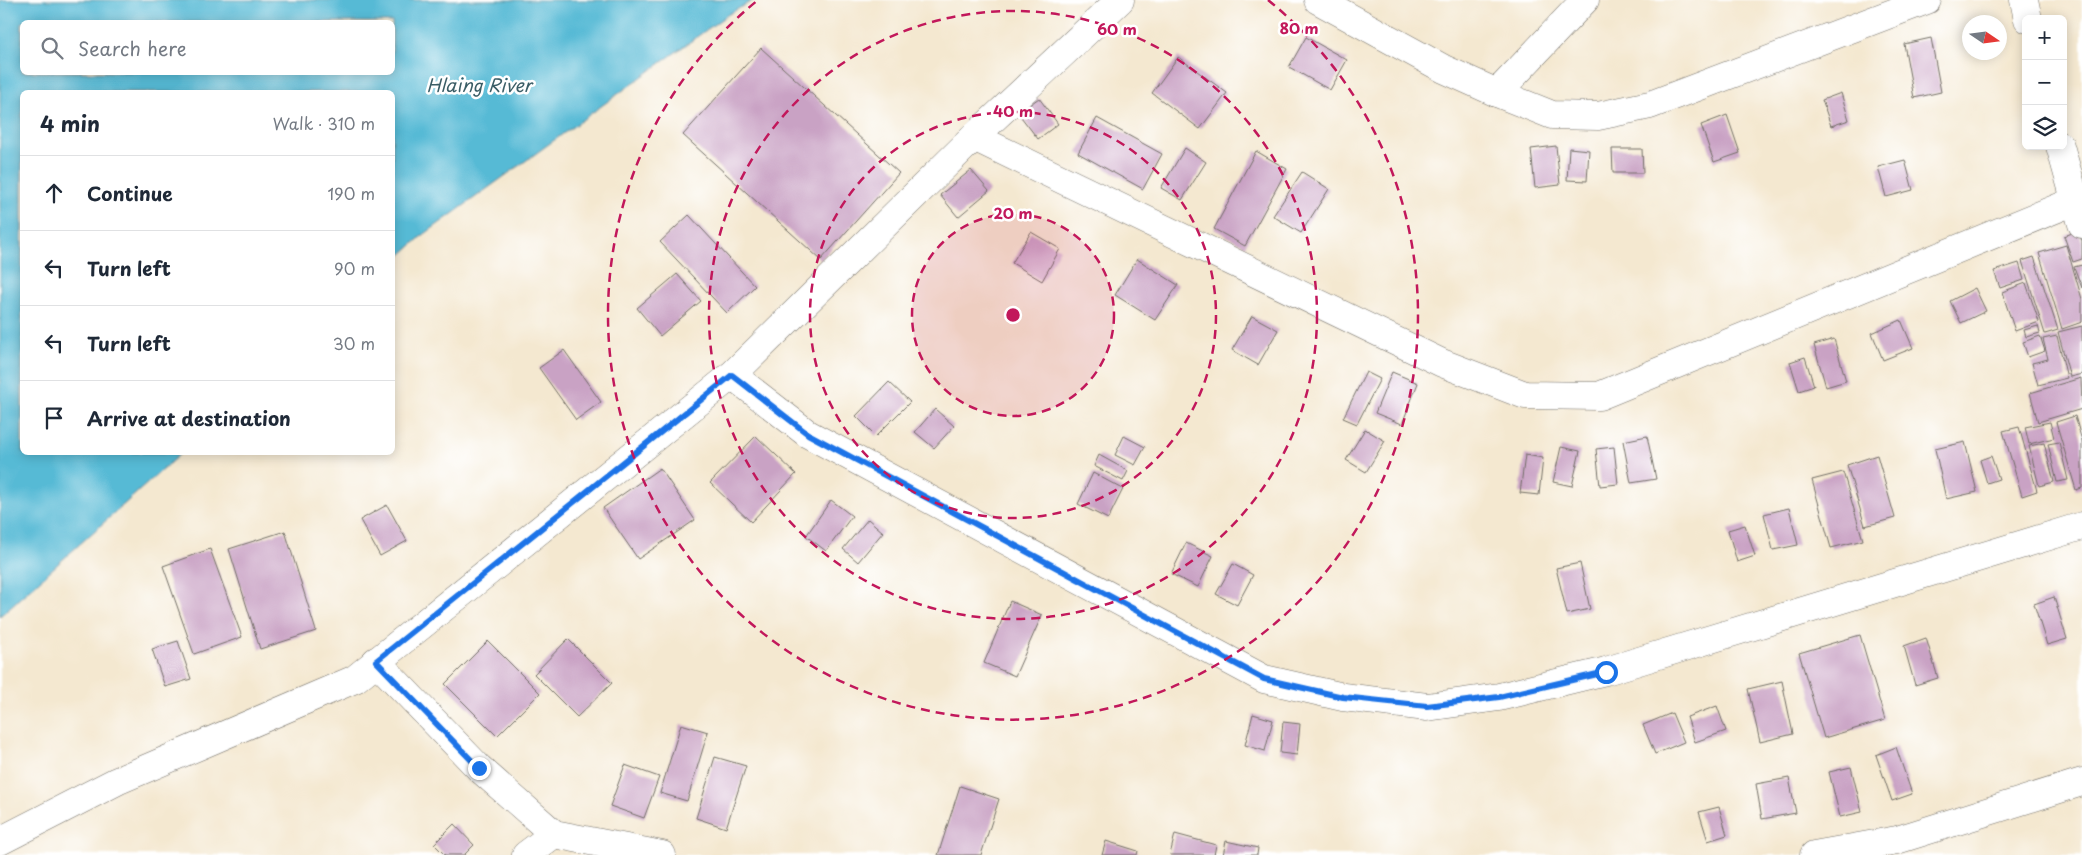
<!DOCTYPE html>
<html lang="en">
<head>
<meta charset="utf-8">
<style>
  body { margin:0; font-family:"Playpen Sans",sans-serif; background:#f6f6f7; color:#1f2937 }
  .controls { position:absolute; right:15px; top:15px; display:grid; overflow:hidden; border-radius:8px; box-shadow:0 2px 12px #0003 }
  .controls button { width:45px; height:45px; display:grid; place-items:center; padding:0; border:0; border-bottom:1px solid #e0e1e3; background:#fff; color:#1f2937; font:25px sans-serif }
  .compass { position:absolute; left:1962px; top:15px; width:45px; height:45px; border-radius:50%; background:#fff; box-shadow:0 2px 12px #0003; rotate:103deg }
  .stop { position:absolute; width:15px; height:15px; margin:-11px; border:4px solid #1a73e8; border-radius:50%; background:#fff }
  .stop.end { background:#1a73e8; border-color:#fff; box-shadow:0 1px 5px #0008 }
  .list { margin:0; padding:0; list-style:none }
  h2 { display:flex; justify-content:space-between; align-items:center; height:65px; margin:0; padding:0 20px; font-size:21px }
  h2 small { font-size:16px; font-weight:400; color:#747a83 }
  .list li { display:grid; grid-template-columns:32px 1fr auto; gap:15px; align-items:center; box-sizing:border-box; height:75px; padding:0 20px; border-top:1px solid #e0e1e3 }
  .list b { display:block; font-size:19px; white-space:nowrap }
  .list em { font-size:16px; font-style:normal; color:#747a83 }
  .icon { flex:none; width:28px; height:28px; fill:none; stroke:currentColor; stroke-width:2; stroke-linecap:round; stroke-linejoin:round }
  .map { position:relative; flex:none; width:2082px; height:855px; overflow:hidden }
  .search { position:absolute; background:#fff; box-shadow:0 2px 12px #0003; left:20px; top:20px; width:375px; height:55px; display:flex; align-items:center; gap:12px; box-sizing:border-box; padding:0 18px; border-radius:8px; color:#747a83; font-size:19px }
  .panel { position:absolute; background:#fff; box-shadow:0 2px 12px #0003; left:20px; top:90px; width:375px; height:365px; border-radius:8px }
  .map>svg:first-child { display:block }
</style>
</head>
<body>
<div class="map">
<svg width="2082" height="855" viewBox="0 0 2082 855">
  <rect width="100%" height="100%" fill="#fff"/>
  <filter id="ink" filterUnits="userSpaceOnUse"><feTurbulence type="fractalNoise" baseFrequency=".02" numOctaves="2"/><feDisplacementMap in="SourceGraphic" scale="10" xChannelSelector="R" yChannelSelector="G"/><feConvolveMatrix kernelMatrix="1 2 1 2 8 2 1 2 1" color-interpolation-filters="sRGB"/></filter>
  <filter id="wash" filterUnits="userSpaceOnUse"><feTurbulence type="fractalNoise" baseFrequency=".0096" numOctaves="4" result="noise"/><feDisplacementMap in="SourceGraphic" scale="20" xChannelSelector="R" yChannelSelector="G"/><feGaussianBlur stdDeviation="1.12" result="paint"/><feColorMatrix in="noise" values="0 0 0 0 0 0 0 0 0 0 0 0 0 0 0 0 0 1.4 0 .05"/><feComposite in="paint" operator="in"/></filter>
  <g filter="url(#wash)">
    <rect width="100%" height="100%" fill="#f4e8d0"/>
    <path fill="#57bad5" stroke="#417280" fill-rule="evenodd" d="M0,0H754L727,15L422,236L393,262L392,92H22V452L181,453L0,616ZM22,22H392V72H22Z"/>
    <g id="blocks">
      <g fill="#c9a2c4">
        <path d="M1306,37L1347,60L1330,90L1289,67Z"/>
        <path d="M1931,38L1941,92L1914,98L1904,44Z"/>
        <path d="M761,48L899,173L821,260L683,135Z"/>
        <path d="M1178,57L1227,93L1200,129L1152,93Z"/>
        <path d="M1841,93L1849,120L1831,126L1822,100Z"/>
        <path d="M1039,98L1058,124L1038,139L1018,113Z"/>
        <path d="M1727,115L1740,153L1714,162L1701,125Z"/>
        <path d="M1097,118L1162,154L1143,189L1078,153Z"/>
        <path d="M1556,146L1560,185L1535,188L1531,149Z"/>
        <path d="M1185,148L1206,162L1182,200L1161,188Z"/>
        <path d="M1569,148L1589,150L1587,181L1567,180Z"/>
        <path d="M1612,149H1642L1643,173H1613Z"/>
        <path d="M1256,151L1287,169L1245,246L1214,229Z"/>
        <path d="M1905,160L1913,190L1886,197L1878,167Z"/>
        <path d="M971,170L989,191L958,217L940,195Z"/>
        <path d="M1302,172L1329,189L1301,233L1273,216Z"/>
        <path d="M689,215L755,286L727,313L660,242Z"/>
        <path d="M2078,231L2082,241V259L2073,262L2064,236Z"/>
        <path d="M1031,232L1060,249L1042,281L1012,263Z"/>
        <path d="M2066,245L2082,299V322L2062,329L2039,253Z"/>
        <path d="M2034,257L2058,330L2045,334L2022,261Z"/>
        <path d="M1137,259L1178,285L1155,320L1115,295Z"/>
        <path d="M2019,263L2024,280L2000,288L1994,271Z"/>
        <path d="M2082,265V288L2074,267Z"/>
        <path d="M677,274L701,301L660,336L637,308Z"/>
        <path d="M2026,283L2039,322L2015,331L2002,292Z"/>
        <path d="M1975,288L1986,311L1961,323L1950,301Z"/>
        <path d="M1252,316L1278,330L1258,365L1232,350Z"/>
        <path d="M1901,320L1913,348L1883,360L1872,333Z"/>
        <path d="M2038,326L2040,333L2026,337L2024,330Z"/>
        <path d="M2082,326V374L2070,377L2058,332Z"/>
        <path d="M2040,336L2045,351L2028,357L2023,342Z"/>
        <path d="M2057,336L2067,378L2038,385L2032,363L2048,359L2043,339Z"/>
        <path d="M1834,339L1846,381L1826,387L1814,345Z"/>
        <path d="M564,350L601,402L576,420L539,368Z"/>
        <path d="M1805,357L1814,386L1799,391L1790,362Z"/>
        <path d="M1366,372L1380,379L1357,424L1343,418Z"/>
        <path d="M1392,372L1418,383L1402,424L1375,413Z"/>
        <path d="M2081,378L2082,409L2038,422L2030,393Z"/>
        <path d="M889,382L910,402L876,436L856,416Z"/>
        <path d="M935,409L954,426L934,448L915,432Z"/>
        <path d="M2075,416L2082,441V488L2076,490L2056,422Z"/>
        <path d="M2050,422L2054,438L2029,444L2025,427Z"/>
        <path d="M2019,427L2037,491L2022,496L2003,431Z"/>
        <path d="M1365,429L1385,441L1366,472L1346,460Z"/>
        <path d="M756,436L796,474L751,522L710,483Z"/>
        <path d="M1124,436L1145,447L1135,465L1115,455Z"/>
        <path d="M1647,436L1656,479L1631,483L1623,441Z"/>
        <path d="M1965,442L1977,492L1946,499L1935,449Z"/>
        <path d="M2059,442L2068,480L2057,482L2048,444Z"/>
        <path d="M2044,443L2054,482L2039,486L2029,446Z"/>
        <path d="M1561,447L1580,451L1572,486L1553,482Z"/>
        <path d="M1614,447L1618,484L1600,486L1596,449Z"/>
        <path d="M1099,455L1128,471L1123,481L1094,466Z"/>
        <path d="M1525,455L1543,458L1539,495L1520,493Z"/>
        <path d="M1877,455L1895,518L1865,526L1847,465Z"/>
        <path d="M1991,456L1999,479L1987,483L1980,460Z"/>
        <path d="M660,468L695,520L638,559L603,508Z"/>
        <path d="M1843,472L1863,540L1831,548L1812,480Z"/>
        <path d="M1093,473L1123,489L1108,519L1078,504Z"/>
        <path d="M831,500L852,516L826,551L806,536Z"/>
        <path d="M387,505L407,541L380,556L360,520Z"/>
        <path d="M1789,508L1798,545L1773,550L1764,514Z"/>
        <path d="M868,519L883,532L858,562L843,549Z"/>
        <path d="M1745,525L1755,556L1737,562L1728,530Z"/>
        <path d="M285,531L316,631L260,649L229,549Z"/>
        <path d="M1186,543L1213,556L1198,587L1171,574Z"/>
        <path d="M210,549L242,637L194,654L163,566Z"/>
        <path d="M1580,563L1590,609L1567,614L1556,568Z"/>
        <path d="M1233,564L1253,575L1237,605L1216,594Z"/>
        <path d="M2054,597L2067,639L2047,645L2034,604Z"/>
        <path d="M1010,601L1042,615L1015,676L984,663Z"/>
        <path d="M1860,635L1885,720L1824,738L1799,653Z"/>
        <path d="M1926,638L1938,678L1915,685L1904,646Z"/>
        <path d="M568,639L612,683L577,717L534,674Z"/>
        <path d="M178,641L191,679L165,687L152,649Z"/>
        <path d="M488,641L540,693L497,736L445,684Z"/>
        <path d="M1782,681L1793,734L1760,742L1748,689Z"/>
        <path d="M1717,706L1726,731L1695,742L1687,717Z"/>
        <path d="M1672,713L1684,742L1655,754L1643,725Z"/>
        <path d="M1253,714L1273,720L1265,751L1245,745Z"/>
        <path d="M1283,722L1300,724L1297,755L1280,753Z"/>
        <path d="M681,724L708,732L687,801L660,793Z"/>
        <path d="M1896,747L1912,794L1892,801L1876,755Z"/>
        <path d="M715,757L746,766L726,828L696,818Z"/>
        <path d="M625,765L659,777L644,818L610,806Z"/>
        <path d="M1851,767L1862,812L1840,817L1829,772Z"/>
        <path d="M1789,778L1796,813L1762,819L1756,784Z"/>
        <path d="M960,786L999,799L981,855H938Z"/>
        <path d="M1719,807L1727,835L1708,841L1699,812Z"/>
        <path d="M454,824L474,845L464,855H445L434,844Z"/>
        <path d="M1175,834L1216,845L1214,855H1170Z"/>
        <path d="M1106,841L1138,851L1137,855H1102Z"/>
        <path d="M1226,841L1258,848L1257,855H1223Z"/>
      </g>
    </g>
  </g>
  <g filter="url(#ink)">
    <use href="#blocks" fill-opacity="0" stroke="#716d65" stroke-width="1"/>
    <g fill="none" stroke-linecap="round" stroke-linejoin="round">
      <g stroke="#716d65" stroke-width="29">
        <g id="minor">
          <path d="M1318,0L1444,69L1497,93L1552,115L1598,116L1650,105L1927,0"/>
          <path d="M2024,0L2028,19"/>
          <path d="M1497,93L1585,0"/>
          <path d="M974,137L1442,363L1525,395L1599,396L2082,198"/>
          <path d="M2060,146L2082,224"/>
          <path d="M732,375L808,434L1264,679L1343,697L1427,707L1499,697L1606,671L2082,526"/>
          <path d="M376,661L479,768L554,834L662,855"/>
          <path d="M0,841L117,781L355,679L732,375L974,137L1120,0"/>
          <path d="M526,855L554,834"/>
          <path d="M1814,855L1897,840L2082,782"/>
        </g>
      </g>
      <use href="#minor" stroke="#fff" stroke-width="28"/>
    </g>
  </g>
  <g fill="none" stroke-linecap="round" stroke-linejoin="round" filter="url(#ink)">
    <path stroke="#1a73e8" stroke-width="6" d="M479,768L376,661L732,375L808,434L1264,679L1343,697L1427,706L1499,697L1606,672"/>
  </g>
  <circle cx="1013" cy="315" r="101" fill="#c2185b" fill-opacity=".12"/>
  <g fill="none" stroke="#c2185b" stroke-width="2.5" stroke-dasharray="9 6">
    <circle cx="1013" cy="315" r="101"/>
    <circle cx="1013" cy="315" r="203"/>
    <circle cx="1013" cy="315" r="304"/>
    <path d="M1268 0A405 405 0 1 1 758 0"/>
  </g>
  <g text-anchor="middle" stroke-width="5" stroke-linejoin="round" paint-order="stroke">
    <g font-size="18" font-style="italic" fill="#3a5d66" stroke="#fff">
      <text x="479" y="92">Hlaing River</text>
    </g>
  </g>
  <circle cx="1013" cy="315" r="8" fill="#c2185b" stroke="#fff" stroke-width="2.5"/>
  <g font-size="15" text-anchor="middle" font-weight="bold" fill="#c2185b" stroke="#fff" stroke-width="5" stroke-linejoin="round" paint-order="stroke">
    <text x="1299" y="34">80 m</text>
    <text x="1117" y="35">60 m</text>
    <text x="1013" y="117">40 m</text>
    <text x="1013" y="219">20 m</text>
  </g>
</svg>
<div class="controls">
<button>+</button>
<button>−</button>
<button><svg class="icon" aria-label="layers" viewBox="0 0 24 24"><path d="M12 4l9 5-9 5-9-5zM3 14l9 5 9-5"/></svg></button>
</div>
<svg class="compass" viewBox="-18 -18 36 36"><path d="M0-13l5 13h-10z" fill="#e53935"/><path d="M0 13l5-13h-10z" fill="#747a83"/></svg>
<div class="stop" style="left:1606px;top:672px"></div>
<div class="stop end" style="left:479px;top:768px"></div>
<div class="search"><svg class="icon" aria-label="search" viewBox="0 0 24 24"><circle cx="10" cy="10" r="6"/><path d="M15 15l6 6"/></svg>Search here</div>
<section class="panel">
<h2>4 min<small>Walk · 310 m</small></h2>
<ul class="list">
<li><svg class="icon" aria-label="ahead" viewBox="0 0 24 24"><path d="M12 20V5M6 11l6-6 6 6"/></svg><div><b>Continue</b></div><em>190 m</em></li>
<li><svg class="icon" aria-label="left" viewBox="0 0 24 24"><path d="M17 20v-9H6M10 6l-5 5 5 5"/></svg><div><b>Turn left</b></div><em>90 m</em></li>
<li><svg class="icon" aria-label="left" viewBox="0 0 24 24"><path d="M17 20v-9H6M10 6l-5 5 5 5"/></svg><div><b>Turn left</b></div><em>30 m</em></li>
<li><svg class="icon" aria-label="arrive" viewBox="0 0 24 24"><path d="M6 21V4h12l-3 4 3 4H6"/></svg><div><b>Arrive at destination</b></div></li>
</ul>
</section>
</div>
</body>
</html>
